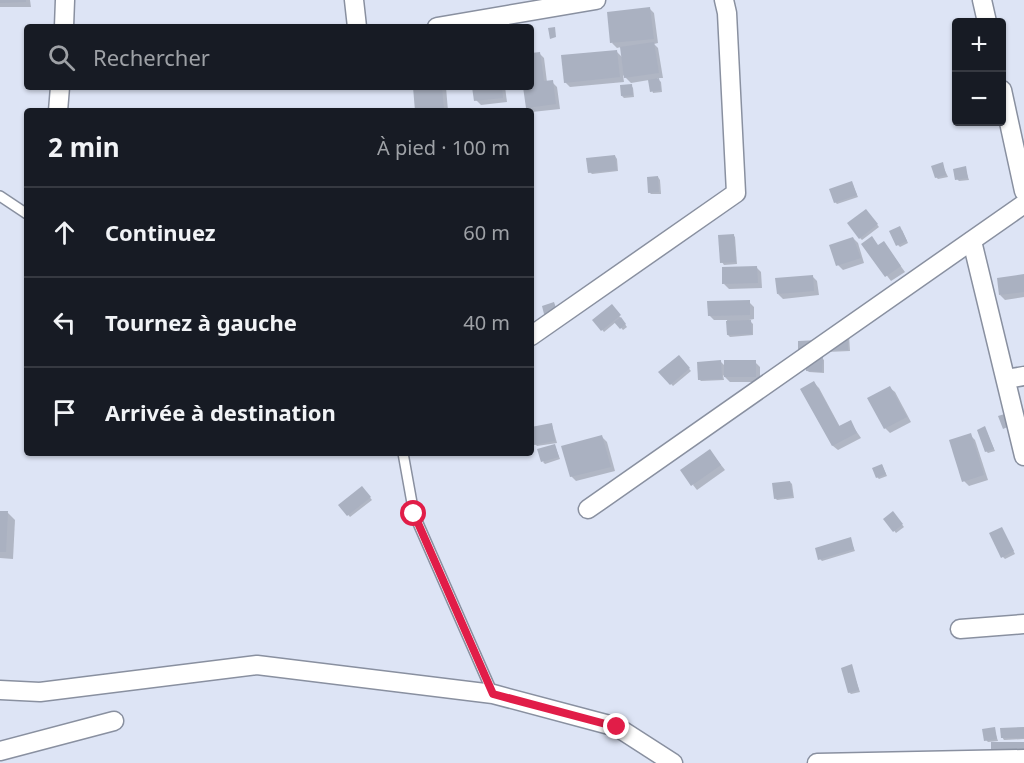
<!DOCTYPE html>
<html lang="fr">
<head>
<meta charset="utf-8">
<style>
  body { margin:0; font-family:"Noto Sans",sans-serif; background:#242831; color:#f1f3f6 }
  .controls { position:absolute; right:18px; top:18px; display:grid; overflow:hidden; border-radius:6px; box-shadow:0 2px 4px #0004 }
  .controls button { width:54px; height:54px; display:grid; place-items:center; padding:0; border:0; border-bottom:2px solid #363941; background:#171b24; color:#f1f3f6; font:30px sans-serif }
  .stop { position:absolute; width:18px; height:18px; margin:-14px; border:4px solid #e11d48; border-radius:50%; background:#fff }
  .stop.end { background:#e11d48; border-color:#fff; box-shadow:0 2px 6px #0008 }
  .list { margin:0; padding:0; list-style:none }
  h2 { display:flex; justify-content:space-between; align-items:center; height:78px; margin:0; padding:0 24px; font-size:26px }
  h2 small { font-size:20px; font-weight:400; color:#9ea1a6 }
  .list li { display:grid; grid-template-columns:39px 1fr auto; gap:18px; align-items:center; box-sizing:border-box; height:90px; padding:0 24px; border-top:2px solid #363941 }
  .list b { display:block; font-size:22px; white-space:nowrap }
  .list em { font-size:20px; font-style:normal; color:#9ea1a6 }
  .icon { flex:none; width:33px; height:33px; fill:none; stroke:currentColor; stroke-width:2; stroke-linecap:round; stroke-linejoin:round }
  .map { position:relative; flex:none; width:1024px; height:763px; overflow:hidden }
  .search { position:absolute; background:#171b24; box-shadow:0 2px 4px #0004; left:24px; top:24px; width:510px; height:66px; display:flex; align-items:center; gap:15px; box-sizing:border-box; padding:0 21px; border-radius:6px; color:#9ea1a6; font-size:22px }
  .panel { position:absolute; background:#171b24; box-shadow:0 2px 4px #0004; left:24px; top:108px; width:510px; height:348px; border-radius:6px }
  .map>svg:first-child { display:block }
</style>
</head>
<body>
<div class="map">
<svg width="1024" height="763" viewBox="0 0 1024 763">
  <rect width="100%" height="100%" fill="#dde4f5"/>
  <g fill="#0003">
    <path d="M0,0H30L31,7H0Z"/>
    <path d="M649,8L654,13L658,43L654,44L658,48L663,78H657L661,82L662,92L653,93L649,80L631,83L623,75L624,82L570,87L565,82L616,51L623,58L621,47L617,48L612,43Z"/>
    <path d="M539,53L544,58L547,82H552L557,87L560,109L532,112L527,107L525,87H531V55Z"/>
    <path d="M631,85L633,88L634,97L624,98L622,96Z"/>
    <path d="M414,87H446L448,111H416Z"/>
    <path d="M474,87H505L507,102L481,105L476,100Z"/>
    <path d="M615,156L617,159L618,171L592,174L590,172Z"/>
    <path d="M942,164L948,177L938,179L936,177Z"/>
    <path d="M965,168L969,180L959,181L957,179Z"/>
    <path d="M658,177L660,180L661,194H651L649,192Z"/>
    <path d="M852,183L858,197L837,204L835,202Z"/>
    <path d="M868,213L879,227L862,240L860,238Z"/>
    <path d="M902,230L908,243L900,247L898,245Z"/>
    <path d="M733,235L735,237L737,264L724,265L722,262Z"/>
    <path d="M853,238L858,243L864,263L843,270L838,265Z"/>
    <path d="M884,243L905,272L891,281L863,244L879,246Z"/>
    <path d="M756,267L761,272L762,288L729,289L724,284Z"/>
    <path d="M1024,275V297L1005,300L1000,295Z"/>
    <path d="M812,276L817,281L819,295L783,299L778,294Z"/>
    <path d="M749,302L754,307V319L749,320L753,324V335L730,337L728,335L727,320H714L709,315Z"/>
    <path d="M612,306L627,327L623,330L616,322L604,332L594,320Z"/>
    <path d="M849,335L850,351L827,352Z"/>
    <path d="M679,357L691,371L673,386L660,372Z"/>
    <path d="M822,358L824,360V373L809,372L807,370Z"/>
    <path d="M721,362L725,366L755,362L760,367V382H730L723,375L724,380L701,381L699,379Z"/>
    <path d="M814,383L819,388L840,427L850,422L861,438L838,450L833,446L803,389Z"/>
    <path d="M890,388L895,392L911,422L890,433L885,428Z"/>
    <path d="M552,425L557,443L537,446L535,444Z"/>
    <path d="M985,428L995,451L988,453L986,451Z"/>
    <path d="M970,435L975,440L988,480L969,486L964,481Z"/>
    <path d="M602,437L607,442L615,471L576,481L571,476Z"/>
    <path d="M555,446L560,459L545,464L543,462Z"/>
    <path d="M710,451L725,470L697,490L693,485Z"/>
    <path d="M882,465L887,476L879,479L877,477Z"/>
    <path d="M790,482L792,484L794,498L777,500L775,498Z"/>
    <path d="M364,490L372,500L350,517L340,505Z"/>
    <path d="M0,512L8,513L15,520L13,559L0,558Z"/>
    <path d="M893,513L904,527L896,533L885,519Z"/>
    <path d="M1002,529L1015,554L1005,559L1003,557Z"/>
    <path d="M850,539L855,551L822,561L820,559Z"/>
    <path d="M851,666L860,692L851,694L849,692Z"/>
    <path d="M994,729L998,741L988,742L986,740Z"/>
    <path d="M1024,729V739L1004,740L1002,737Z"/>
  </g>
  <g fill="#aab1c1">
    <path d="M0,0H26V2L0,3Z"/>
    <path d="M650,7L654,39L610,43L607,12Z"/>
    <path d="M555,27L556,37L550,39L548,28Z"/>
    <path d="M654,42L659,73L624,78L620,47Z"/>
    <path d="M617,50L620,77L564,83L561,55Z"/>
    <path d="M540,52L544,81L553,80L556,104L526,108L523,87H531V53Z"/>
    <path d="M659,78L661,90L650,92L648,80Z"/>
    <path d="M632,84L633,95L621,96L620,85Z"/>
    <path d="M413,87H442L444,110L415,111Z"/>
    <path d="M472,87H502L503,98L474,101Z"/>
    <path d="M615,155L617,170L588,173L586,158Z"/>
    <path d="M943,162L946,175L935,178L931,166Z"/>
    <path d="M966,166L968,178L955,180L953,169Z"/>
    <path d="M658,176L659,192L648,193L647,177Z"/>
    <path d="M852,181L857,195L834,203L829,189Z"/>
    <path d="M866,209L878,224L859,239L847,223Z"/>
    <path d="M900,226L907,241L896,246L889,231Z"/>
    <path d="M734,234L736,262L720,263L718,235Z"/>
    <path d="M872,236L878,245L884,241L901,266L885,277L861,244Z"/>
    <path d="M853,237L861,258L836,266L829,245Z"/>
    <path d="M757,266L758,283L722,284V267Z"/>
    <path d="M1024,274V292L999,295L997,278Z"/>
    <path d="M813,275L814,291L777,294L775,278Z"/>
    <path d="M750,300V315L708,316L707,301Z"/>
    <path d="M554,302L558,314L545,318L542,306Z"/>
    <path d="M612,304L621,315L601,331L592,320Z"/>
    <path d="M621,317L626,324L620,329L614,322Z"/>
    <path d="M751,320L752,334L727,335L726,321Z"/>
    <path d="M848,331V350H823V332Z"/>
    <path d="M819,340L798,352V341Z"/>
    <path d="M679,355L690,368L670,385L658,372Z"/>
    <path d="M806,356L823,357L822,372L806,371Z"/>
    <path d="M721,360L722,379L698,380L697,362Z"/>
    <rect x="724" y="360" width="32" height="17"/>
    <path d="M814,381L839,426L851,420L857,433L832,446L800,389Z"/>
    <path d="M890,386L907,417L884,429L867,398Z"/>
    <path d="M1008,413L1012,425L1003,429L998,416Z"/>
    <path d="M552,423L555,441L534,445L531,427Z"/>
    <path d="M985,426L994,449L985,452L977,430Z"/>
    <path d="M971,433L984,475L962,482L949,440Z"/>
    <path d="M602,435L611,467L570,477L561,446Z"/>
    <path d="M555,444L559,457L541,462L537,449Z"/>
    <path d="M710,449L721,465L691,486L680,470Z"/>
    <path d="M882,464L886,474L876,478L872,468Z"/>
    <path d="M790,481L793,496L774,499L772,483Z"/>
    <path d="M362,486L371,497L347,516L338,505Z"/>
    <path d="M0,511H8L6,552H0Z"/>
    <path d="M893,511L903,524L893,532L883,519Z"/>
    <path d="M1002,527L1014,551L1001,558L989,533Z"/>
    <path d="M851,537L854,549L818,560L815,548Z"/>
    <path d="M852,664L859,690L848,693L841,668Z"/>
    <path d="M995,727L997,739L984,741L982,729Z"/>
    <path d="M1024,727V738H1001L1000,728Z"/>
    <rect x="991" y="742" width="33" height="13"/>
  </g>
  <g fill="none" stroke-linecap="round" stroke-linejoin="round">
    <g stroke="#8990a0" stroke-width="12">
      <g id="service">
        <path d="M0,196L27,214"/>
        <path d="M403,453L414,514L493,694"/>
      </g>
    </g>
    <g stroke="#8990a0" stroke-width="21">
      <g id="minor">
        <path d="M354,0L357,27"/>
        <path d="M982,0L987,22"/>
        <path d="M64,27L65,0"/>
        <path d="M437,27L596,0"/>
        <path d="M1002,90L1024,191"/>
        <path d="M58,111L60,87"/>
        <path d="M972,241L1024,456"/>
        <path d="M531,336L736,193L727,13L724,0"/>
        <path d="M1006,379L1024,376"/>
        <path d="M588,509L1024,204"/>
        <path d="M960,629L1024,624"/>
        <path d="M0,690L40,692L257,665L493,694L617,727L673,763"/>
        <path d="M0,751L114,721"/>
        <path d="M817,763L1024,759"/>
      </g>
    </g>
    <use href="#service" stroke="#fff" stroke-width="9"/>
    <use href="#minor" stroke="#fff" stroke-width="18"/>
  </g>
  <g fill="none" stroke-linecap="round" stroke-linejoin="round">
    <path stroke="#e11d48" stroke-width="8" d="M414,514L493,694L617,727"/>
  </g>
</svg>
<div class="controls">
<button>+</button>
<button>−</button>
</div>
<div class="stop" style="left:414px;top:514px"></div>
<div class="stop end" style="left:617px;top:727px"></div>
<div class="search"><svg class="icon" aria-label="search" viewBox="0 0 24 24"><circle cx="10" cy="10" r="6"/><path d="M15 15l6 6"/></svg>Rechercher</div>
<section class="panel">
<h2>2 min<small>À pied · 100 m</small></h2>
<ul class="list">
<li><svg class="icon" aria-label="ahead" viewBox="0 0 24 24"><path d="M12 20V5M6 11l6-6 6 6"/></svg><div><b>Continuez</b></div><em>60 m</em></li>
<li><svg class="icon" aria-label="left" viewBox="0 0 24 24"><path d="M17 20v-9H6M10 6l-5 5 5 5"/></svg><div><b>Tournez à gauche</b></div><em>40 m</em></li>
<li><svg class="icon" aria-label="arrive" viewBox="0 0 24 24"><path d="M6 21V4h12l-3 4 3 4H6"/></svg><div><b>Arrivée à destination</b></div></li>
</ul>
</section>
</div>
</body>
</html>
